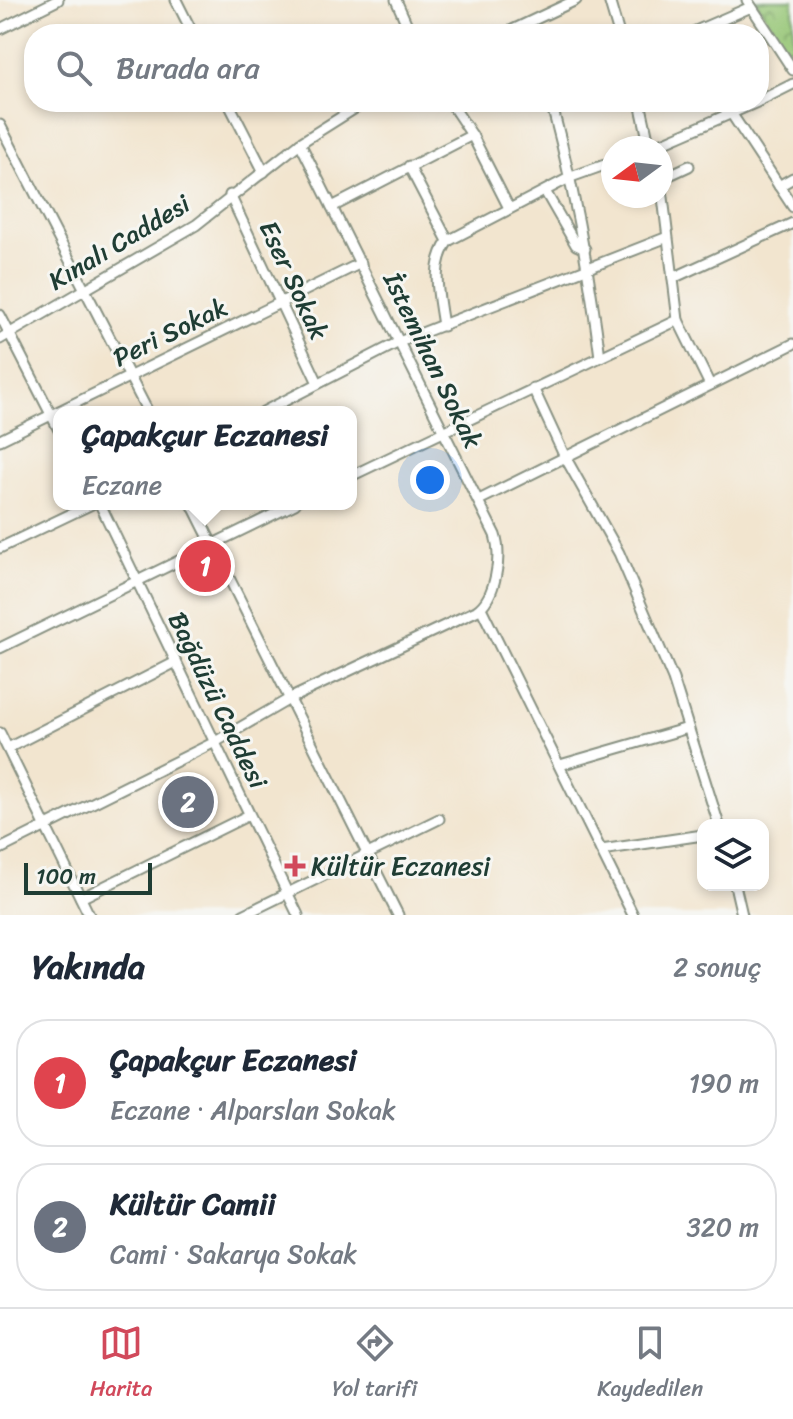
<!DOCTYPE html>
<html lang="tr">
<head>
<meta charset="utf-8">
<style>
  body { margin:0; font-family:Sriracha,sans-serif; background:#f6f6f7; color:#1f2937 }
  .controls { position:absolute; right:24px; bottom:24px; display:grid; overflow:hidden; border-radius:16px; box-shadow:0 4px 12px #0003 }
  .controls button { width:72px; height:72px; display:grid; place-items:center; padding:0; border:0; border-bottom:2px solid #e0e1e3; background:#fff; color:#1f2937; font:40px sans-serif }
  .compass { position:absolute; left:601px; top:136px; width:72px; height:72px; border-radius:50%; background:#fff; box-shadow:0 4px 12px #0003; rotate:255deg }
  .scale { position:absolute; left:24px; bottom:20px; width:128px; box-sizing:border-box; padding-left:8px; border:4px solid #1f3d34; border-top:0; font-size:22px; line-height:28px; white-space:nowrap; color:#1f3d34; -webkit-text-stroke:6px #f6f6f2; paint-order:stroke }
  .you { position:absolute; left:430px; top:480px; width:28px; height:28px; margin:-20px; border:6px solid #fff; border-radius:50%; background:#1a73e8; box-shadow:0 0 0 12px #1a73e833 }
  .badge { display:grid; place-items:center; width:52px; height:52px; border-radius:50%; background:#d1495b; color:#fff; font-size:26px; font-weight:700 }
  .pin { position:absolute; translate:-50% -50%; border:4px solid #fff; box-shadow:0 2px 8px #0006 }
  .popup { position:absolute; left:53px; top:406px; width:304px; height:104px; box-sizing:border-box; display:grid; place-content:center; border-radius:16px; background:#fff; filter:drop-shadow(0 2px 6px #0005); font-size:26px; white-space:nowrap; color:#747a83 }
  .popup b { font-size:30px; color:#1f2937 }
  .popup::after { content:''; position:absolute; left:50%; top:100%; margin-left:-16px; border:16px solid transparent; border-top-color:#fff }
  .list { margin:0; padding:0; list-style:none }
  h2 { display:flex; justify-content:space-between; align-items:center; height:104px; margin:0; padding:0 32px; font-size:34px }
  h2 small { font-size:26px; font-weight:400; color:#747a83 }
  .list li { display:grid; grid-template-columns:52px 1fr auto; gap:24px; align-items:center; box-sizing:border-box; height:128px; margin:0 16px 16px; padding:0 16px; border:2px solid #e0e1e3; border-radius:32px }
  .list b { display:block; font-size:30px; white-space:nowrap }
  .list p { margin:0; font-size:26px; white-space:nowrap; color:#747a83 }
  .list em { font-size:26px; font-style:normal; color:#747a83 }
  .icon { flex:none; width:44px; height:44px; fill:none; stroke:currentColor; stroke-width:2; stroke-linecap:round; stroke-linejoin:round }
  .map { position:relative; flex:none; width:793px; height:915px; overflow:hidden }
  .search { position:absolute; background:#fff; box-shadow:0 4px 12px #0003; left:24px; right:24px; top:24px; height:88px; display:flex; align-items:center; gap:20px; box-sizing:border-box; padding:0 28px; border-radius:32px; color:#747a83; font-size:30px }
  .sheet { height:392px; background:#fff }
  nav { display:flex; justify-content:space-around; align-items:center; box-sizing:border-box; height:112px; border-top:2px solid #e0e1e3; background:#fff; font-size:22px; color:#747a83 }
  nav a { display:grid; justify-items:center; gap:4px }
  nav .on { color:#d1495b }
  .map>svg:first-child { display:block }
</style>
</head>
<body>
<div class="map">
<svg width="793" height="915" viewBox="0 0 793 915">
  <defs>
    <pattern id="park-crowns" width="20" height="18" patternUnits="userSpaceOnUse" patternTransform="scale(2)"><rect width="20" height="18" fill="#96c676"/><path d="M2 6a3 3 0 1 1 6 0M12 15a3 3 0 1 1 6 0" fill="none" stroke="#7aa262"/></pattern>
  </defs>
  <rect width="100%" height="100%" fill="#f6f6f2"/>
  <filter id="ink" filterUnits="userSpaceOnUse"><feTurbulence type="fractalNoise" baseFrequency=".0125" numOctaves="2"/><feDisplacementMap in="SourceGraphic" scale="16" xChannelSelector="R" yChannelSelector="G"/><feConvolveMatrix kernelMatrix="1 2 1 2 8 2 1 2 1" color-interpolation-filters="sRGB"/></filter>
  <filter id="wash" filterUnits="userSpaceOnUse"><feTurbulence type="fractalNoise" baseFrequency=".006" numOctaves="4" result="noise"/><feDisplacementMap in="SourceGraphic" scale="32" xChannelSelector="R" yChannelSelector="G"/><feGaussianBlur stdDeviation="1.8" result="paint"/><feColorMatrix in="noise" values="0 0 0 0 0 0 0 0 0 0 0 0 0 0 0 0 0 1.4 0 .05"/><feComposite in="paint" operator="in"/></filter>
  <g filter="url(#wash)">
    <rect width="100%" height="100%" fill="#f2e5cf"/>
    <path fill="url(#park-crowns)" stroke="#5a8255" stroke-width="2" d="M755,0H793V48L785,47Z"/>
  </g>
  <g filter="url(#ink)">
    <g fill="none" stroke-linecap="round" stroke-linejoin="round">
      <g stroke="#889182" stroke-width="13">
        <g id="minor">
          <path d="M176,0L193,34"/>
          <path d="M396,0L411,34"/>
          <path d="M609,0L619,34"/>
          <path d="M747,0L793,70"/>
          <path d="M0,29L58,0"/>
          <path d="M504,34L576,0"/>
          <path d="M689,34L751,7"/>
          <path d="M759,101L793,84"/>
          <path d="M228,102L264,172"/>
          <path d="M450,102L472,135L509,208"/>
          <path d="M551,102C574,187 589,270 600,357"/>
          <path d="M640,102L650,148"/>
          <path d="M731,113L793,207"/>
          <path d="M0,125L148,412"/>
          <path d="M651,148L757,102"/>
          <path d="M409,166L448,241C430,267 439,296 443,326"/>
          <path d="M661,179L689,166"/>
          <path d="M661,181L678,320L710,385"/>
          <path d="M779,186L793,178"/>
          <path d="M545,191L576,245L585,249"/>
          <path d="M230,195L318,383"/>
          <path d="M332,207L472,135"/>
          <path d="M448,241L571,177L613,162"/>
          <path d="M673,278L793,223"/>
          <path d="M0,315L59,430"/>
          <path d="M0,339L196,225L300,143L365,102"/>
          <path d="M533,388L564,455L619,553L673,679L719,825"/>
          <path d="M263,412L399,342L665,238"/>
          <path d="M0,440L361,263"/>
          <path d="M351,476L678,320"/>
          <path d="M479,500L793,344"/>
          <path d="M100,504L298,915"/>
          <path d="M192,504L398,915"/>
          <path d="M0,548L92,504"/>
          <path d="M481,608L633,915"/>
          <path d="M0,648L295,504"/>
          <path d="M0,733L89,915"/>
          <path d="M8,748L176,662"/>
          <path d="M560,765L688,728"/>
          <path d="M0,849L217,741L291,698L476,611C496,598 502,556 495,535L300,143"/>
          <path d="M601,850L703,835"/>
          <path d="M735,885L742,915"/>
          <path d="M81,898L249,815"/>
          <path d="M243,915L439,819"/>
        </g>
      </g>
      <use href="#minor" stroke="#fff" stroke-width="9"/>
    </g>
  </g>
  <path fill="#d1495b" stroke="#f6f6f2" stroke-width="3" d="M291 854h8v8h8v8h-8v8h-8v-8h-8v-8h8z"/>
  <g text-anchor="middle" stroke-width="6" stroke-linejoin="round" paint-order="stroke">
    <g font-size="26" fill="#1f3d34" stroke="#f6f6f2">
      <text transform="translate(119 242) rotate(-31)" y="9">Kınalı Caddesi</text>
      <text transform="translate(294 280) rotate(65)" y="9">Eser Sokak</text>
      <text transform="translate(170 332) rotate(-26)" y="9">Peri Sokak</text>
      <text transform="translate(433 360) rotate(64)" y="9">İstemihan Sokak</text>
      <text transform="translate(218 700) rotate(64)" y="9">Bağdüzü Caddesi</text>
    </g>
    <g font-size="26" fill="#1f3d34" stroke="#f6f6f2" text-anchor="start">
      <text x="311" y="875">Kültür Eczanesi</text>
    </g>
  </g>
</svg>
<div class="controls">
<button><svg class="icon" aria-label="layers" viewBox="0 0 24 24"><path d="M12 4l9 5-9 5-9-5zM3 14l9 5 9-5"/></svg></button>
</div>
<svg class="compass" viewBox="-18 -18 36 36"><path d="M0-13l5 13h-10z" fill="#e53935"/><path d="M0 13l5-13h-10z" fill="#747a83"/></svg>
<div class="scale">100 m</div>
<div class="you"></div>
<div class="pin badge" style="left:205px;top:566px;background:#e0444e">1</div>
<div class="popup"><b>Çapakçur Eczanesi</b>Eczane</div>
<div class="pin badge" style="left:188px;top:802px;background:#6b7280">2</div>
<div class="search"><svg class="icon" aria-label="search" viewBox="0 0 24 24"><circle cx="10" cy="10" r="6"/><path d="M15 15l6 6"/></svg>Burada ara</div>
</div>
<section class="sheet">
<h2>Yakında<small>2 sonuç</small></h2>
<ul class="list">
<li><span class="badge" style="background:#e0444e">1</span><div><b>Çapakçur Eczanesi</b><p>Eczane · Alparslan Sokak</p></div><em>190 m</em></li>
<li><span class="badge" style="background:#6b7280">2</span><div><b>Kültür Camii</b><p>Cami · Sakarya Sokak</p></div><em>320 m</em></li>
</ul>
</section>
<nav>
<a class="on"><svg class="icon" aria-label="map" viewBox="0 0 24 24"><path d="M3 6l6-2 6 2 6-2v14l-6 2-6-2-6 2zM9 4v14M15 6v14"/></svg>Harita</a>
<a><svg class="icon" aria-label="directions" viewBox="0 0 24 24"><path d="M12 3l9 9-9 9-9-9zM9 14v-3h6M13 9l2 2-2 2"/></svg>Yol tarifi</a>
<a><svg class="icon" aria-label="saved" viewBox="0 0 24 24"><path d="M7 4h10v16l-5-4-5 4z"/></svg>Kaydedilen</a>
</nav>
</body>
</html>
